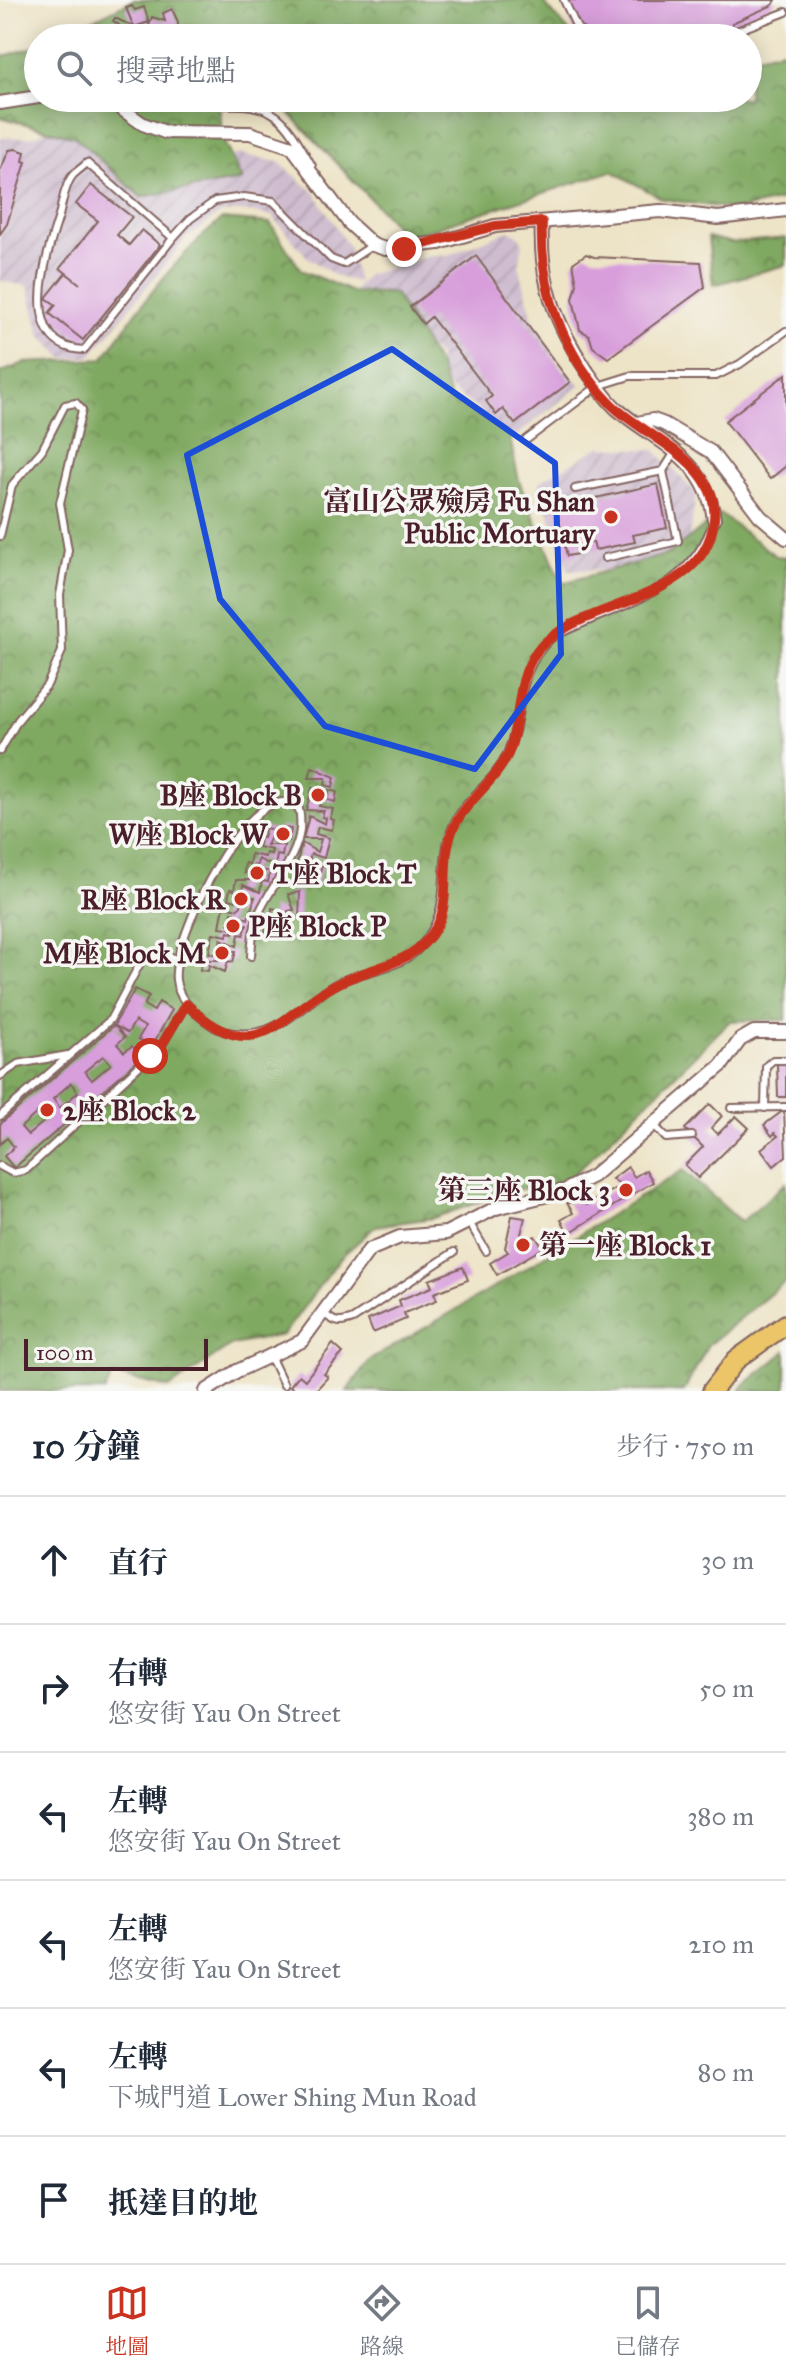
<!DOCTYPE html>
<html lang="zh-TW">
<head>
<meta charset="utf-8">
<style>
  body { margin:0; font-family:"IM FELL Great Primer","Noto Serif TC",serif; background:#f2f2f3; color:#1f2937 }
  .scale { position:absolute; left:24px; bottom:20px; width:184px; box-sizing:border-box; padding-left:8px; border:4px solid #4a1f2b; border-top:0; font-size:22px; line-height:28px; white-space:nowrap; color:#4a1f2b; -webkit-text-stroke:6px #f6f6f2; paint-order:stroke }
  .stop { position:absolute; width:24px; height:24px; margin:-18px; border:6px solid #c8321e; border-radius:50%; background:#fff }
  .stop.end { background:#c8321e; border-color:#fff; box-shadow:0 2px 8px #0008 }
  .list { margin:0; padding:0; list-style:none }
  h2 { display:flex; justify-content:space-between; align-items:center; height:104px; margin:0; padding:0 32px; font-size:34px }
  h2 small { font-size:26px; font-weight:400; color:#747a83 }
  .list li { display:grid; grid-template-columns:52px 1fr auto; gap:24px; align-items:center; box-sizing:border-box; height:128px; padding:0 32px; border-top:2px solid #e0e1e3 }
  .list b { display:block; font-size:30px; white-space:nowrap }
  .list p { margin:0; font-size:26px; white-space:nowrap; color:#747a83 }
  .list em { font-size:26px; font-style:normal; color:#747a83 }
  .icon { flex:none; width:44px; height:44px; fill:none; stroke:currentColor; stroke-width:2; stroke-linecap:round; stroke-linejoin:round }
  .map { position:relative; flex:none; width:786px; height:1391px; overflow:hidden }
  .search { position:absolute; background:#fff; box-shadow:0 4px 20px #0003; left:24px; right:24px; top:24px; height:88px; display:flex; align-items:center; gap:20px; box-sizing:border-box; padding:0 28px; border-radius:44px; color:#747a83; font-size:30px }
  .sheet { height:872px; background:#fff }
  nav { display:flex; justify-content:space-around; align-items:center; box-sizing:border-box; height:112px; border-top:2px solid #e0e1e3; background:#fff; font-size:22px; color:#747a83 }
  nav a { display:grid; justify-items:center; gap:4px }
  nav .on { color:#c8321e }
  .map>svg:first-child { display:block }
</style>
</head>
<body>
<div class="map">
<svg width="786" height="1391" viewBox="0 0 786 1391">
  <defs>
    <pattern id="industrial-furrows" width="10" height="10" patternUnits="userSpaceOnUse" patternTransform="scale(2)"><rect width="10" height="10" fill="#cfbdcf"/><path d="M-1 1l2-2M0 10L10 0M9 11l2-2" fill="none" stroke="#b3a2b2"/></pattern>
    <pattern id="forest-crowns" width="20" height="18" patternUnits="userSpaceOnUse" patternTransform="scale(2)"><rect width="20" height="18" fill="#7fa860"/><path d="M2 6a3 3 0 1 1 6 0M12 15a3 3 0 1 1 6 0" fill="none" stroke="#6a884f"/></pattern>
  </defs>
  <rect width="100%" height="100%" fill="#f6f6f2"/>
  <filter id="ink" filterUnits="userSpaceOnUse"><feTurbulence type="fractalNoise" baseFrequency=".0125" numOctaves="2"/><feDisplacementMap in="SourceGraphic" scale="16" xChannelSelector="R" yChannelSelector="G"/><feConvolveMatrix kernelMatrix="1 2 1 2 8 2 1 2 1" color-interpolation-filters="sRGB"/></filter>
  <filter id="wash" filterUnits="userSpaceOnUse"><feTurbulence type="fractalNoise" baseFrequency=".006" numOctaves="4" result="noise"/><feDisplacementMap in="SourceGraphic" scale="32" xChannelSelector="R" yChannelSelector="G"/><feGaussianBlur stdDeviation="1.8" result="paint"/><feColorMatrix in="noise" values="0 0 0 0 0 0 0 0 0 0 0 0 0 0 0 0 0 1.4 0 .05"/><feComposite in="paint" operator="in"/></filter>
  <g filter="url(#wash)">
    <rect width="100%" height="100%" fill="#ede3c6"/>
    <g fill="url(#industrial-furrows)">
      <path d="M57,126L194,168L239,154L279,162L315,193L348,246L358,282L337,277L307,257L272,216L243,211L221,213L186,238L90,357L63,358L40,334L28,286L0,281V138L32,137Z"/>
      <path d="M509,230L518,235L523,244L519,265L534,323L559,365L581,385L508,442L496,437L478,409L440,382L439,356L414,333L347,299L367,275L433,255L447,256Z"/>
      <path d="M600,447L654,450L696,493L687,553L627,570H568L539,482Z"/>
    </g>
    <g fill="url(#forest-crowns)" stroke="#646446" stroke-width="2">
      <path d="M133,0H541L575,38H55Z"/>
      <path d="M38,46V98H218L224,142L242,180L141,197L75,137L0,117V57Z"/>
      <path d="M786,49V199L738,210L663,199L612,171L406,237L275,98H748V58Z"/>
      <path d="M222,219L270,223L301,270L352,292L394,293L438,364L451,400L509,434L519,481L562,583L669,554L720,514L776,556L786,557V1020L730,1021L567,1181L511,1191L433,1218L376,1226L341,1257L283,1335L232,1345L169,1388L113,1375L105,1391H0V373L24,363L103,359C138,308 174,259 222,219Z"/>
      <path d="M708,237L732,243L786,238V265L713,285Z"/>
      <path d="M683,1170L741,1222L786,1183V1281L708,1345L684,1391H347L370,1360L493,1288Z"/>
      <path d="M786,1351V1391H740L744,1385Z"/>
    </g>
    <g id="blocks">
      <g fill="#d89edb" fill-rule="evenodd">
        <path d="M561,0H776L773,5L732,23L738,38H578Z"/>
        <path d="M132,6L135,10L144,7L149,22L134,27L126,8Z"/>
        <path d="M172,9L178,22L177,38L169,37L170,28L168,35L148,28L152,17L165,21L163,13Z"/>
        <path d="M115,18L130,25L128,38L111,34L119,25L113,21Z"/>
        <path d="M16,149L25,152L23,161L26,162L7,224L0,234V171L9,150Z"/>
        <path d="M91,185L132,217L117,235L129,245L142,230L160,245L83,340L49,313L56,305L46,298L66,273L80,284L60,268L98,221L76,204Z"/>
        <path d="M586,254L594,257L701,262L705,287L608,358L593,347L589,335L580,330L573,299L577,284L573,263Z"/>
        <path d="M476,256L570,382L515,424L503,409L496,415L486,401L492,396L431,317L423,324L410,307Z"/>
        <path d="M786,374V466L770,479L725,421Z"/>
        <path d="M658,484L667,528L633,535L635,542L595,550L593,542L576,546L578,554L567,556L556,507Z"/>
        <path d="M312,767L335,777L333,787L325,785L326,778H309Z"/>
        <path d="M312,788L328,796L329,790L337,792L335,802L321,798L319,806L333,809L330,819L334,820L332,830L318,827L317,830L316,834L329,838L324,858L311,854L309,861L322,865L316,885L302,881V885L291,882L294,870L309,879L313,867L296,866L302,843L317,852L321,839H303L309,816L325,824L326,818L322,817L324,811L306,810Z"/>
        <path d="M280,827L291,829L289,841L273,833L267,845H284L282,856L277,855L275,867L258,859L257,866L254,865L252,871H270L268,882L262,881L260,892L243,885L242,891H239L237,897H255L248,919L232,912L229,924H247L244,935L239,934L237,946L221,939L218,951H236L233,962L228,961L225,972L209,965L208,971L200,970L202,960H222L223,956L209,953L213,933L227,936L228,932L233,933L234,929L220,927L224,906L238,909L241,906L242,902L228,899L230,889L234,890L236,880H256L257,876L244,873L245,863L249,864L251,854L265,857L266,853L271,854L272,850L258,847L260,837L263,838L265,828L279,831Z"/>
        <path d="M300,892L299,918L288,919V911L294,910L288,894Z"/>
        <path d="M272,908L284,911L275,935L265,933L266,924L272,926Z"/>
        <path d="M135,989L149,996L144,1005L154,1011L159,1002L172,1010L152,1046L138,1039L145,1027L135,1021L128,1033L114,1025L125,1037L117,1044L124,1052L132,1046L142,1057L14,1168L4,1156L14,1147L7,1138L0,1144V1124L114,1025ZM103,1056L111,1064L92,1080L85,1071ZM71,1083L78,1092L60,1108L53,1099ZM39,1111L47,1119L28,1135L21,1127Z"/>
        <path d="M777,1064H786V1097H778Z"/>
        <path d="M710,1104L722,1116L711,1128L718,1134L736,1116L749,1128L698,1178L685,1165L703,1147L685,1129Z"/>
        <path d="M784,1110L786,1156L774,1166L761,1149L778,1136L775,1133L772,1136L764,1125Z"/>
        <path d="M628,1167L634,1177L646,1170L653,1182L569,1233L561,1220L573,1213L567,1203L576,1202L585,1195L586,1205L604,1195L621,1185L612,1179Z"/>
        <path d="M512,1216L525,1218L521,1234L526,1241L535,1236L543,1248L497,1275L490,1263L508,1252L505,1248Z"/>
        <path d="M463,1267L468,1280L434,1293L437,1300L404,1313L406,1319L373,1333L368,1320L401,1306L399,1300L432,1287L429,1280Z"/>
        <path d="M333,1344L343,1353L324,1374L328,1377L315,1391H295L290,1386L299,1375L305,1380Z"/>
      </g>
    </g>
  </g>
  <g filter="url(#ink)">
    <use href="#blocks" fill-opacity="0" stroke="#836461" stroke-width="2"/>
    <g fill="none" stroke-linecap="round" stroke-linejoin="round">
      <g stroke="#836461" stroke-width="10">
        <g id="lane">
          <path d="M564,0L577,28L588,38"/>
          <path d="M718,38L786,12"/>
          <path d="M225,105C279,102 287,123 312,166"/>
          <path d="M173,238L87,163C83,167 77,171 73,175C65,184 62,204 59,216C46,256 16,347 84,350L173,238L190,219L215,201L244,197L273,201L331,259L344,264L373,245"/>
          <path d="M526,440L598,386L630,376H716L740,364L786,331"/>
          <path d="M575,489L663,471L675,452"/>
          <path d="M0,536L12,485L42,450L65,405L76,403L82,410L60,503L68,550L60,595L62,651L47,685L18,720L0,751"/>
          <path d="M605,558L678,541L663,471"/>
          <path d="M251,956C252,941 253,927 259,913C273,880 308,850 299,809C253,766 171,941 176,980C178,997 189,1008 202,1018C212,1026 221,1032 234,1033C279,1038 300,1006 334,985C362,968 399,972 421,946C456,906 435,869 453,826C465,798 495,782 507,754C526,712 513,674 551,638C615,604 691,596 714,519"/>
          <path d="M0,1076L18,1064L68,1055"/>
          <path d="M731,1108L786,1107"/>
          <path d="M765,1108L766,1066L773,1060H786"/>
          <path d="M0,1116L110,1020L144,956L159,952L176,959"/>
          <path d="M654,1125L666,1138L692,1136"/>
          <path d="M0,1166L13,1173L26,1170L150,1056L163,1043L186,1004"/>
          <path d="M469,1222L486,1251"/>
          <path d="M324,1313C334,1323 340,1324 353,1319L454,1252"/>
          <path d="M271,1358L284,1385"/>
        </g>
      </g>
      <g stroke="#836461" stroke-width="16">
        <g id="street">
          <path d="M106,98L143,124L165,132L250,133L292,147L349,223L373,245L385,249L439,243L495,226L660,211L718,218L786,210"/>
          <path d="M0,103L38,97"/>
          <path d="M542,222C539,280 555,323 587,371C596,384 605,398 617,409C659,444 706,458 714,519"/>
          <path d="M637,423L653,420L664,424L711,452L760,516L786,538"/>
          <path d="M206,1391L237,1371L302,1341L369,1250L400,1237L446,1233L496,1208L564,1191L593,1176L722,1065L740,1040L754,1032H786"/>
        </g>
      </g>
      <g stroke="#836461" stroke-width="22">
        <path id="primary" d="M712,1391L736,1360L786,1324"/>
      </g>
      <use href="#lane" stroke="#fff" stroke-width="6"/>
      <use href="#street" stroke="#fff" stroke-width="12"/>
      <use href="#primary" stroke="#ecc569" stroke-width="18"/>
    </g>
  </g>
  <g fill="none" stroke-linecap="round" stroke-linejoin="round" filter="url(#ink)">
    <path stroke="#c8321e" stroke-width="10" d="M150,1056L163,1043L186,1004C261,1074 278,1012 341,982C377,965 415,965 437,926C451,899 441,865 450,837C460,803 494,785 508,754C522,721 514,680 538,650C579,598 707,605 714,519C720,461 643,437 610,403C563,354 539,289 542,222L495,226L404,249"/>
  </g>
  <path fill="none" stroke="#1d4ed8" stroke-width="6" stroke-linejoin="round" d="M392,349L555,463L561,654L475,769L325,726L220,599L187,455Z"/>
  <g fill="#c8321e" stroke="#f6f6f2" stroke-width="3">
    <circle cx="611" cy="517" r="8"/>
    <circle cx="318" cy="795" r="8"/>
    <circle cx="283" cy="834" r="8"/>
    <circle cx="257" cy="873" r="8"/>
    <circle cx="241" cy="899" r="8"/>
    <circle cx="233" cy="926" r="8"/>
    <circle cx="222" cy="953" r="8"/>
    <circle cx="47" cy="1110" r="8"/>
    <circle cx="626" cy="1190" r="8"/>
    <circle cx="523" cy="1245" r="8"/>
  </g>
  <g text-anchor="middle" stroke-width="7" stroke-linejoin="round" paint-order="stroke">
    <g font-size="28" font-weight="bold" fill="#4a1f2b" stroke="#f6f6f2" text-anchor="end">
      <text x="595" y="511">富山公眾殮房 Fu Shan<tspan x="595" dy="32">Public Mortuary</tspan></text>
      <text x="302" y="805">B座 Block B</text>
      <text x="267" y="844">W座 Block W</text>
      <text x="273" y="883" text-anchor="start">T座 Block T</text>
      <text x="225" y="909">R座 Block R</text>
      <text x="249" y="936" text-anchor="start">P座 Block P</text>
      <text x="206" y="963">M座 Block M</text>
      <text x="63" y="1120" text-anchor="start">2座 Block 2</text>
      <text x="610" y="1200">第三座 Block 3</text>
      <text x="539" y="1255" text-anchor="start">第一座 Block 1</text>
    </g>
  </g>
</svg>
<div class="scale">100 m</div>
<div class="stop" style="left:150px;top:1056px"></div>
<div class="stop end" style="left:404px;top:249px"></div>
<div class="search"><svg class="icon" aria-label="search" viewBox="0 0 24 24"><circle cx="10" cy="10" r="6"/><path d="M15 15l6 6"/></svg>搜尋地點</div>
</div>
<section class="sheet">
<h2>10 分鐘<small>步行 · 750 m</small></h2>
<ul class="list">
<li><svg class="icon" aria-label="ahead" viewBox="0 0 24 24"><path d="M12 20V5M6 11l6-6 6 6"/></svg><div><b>直行</b></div><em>30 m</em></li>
<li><svg class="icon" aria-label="right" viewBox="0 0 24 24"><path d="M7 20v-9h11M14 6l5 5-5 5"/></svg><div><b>右轉</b><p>悠安街 Yau On Street</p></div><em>50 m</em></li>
<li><svg class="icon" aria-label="left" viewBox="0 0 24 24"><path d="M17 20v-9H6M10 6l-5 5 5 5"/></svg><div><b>左轉</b><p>悠安街 Yau On Street</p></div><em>380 m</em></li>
<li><svg class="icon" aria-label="left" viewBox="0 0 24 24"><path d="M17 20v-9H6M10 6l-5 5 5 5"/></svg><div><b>左轉</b><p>悠安街 Yau On Street</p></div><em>210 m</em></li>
<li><svg class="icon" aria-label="left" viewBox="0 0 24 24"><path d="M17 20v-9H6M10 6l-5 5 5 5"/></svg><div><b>左轉</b><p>下城門道 Lower Shing Mun Road</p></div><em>80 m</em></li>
<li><svg class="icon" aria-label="arrive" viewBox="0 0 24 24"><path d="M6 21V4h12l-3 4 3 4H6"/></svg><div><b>抵達目的地</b></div></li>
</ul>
</section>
<nav>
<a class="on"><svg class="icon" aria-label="map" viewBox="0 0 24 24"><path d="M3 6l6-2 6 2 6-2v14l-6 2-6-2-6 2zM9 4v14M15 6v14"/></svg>地圖</a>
<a><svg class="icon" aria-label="directions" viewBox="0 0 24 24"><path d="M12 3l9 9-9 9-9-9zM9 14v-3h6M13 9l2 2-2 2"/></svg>路線</a>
<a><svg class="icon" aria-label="saved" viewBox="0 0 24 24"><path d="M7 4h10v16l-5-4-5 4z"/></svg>已儲存</a>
</nav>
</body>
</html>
